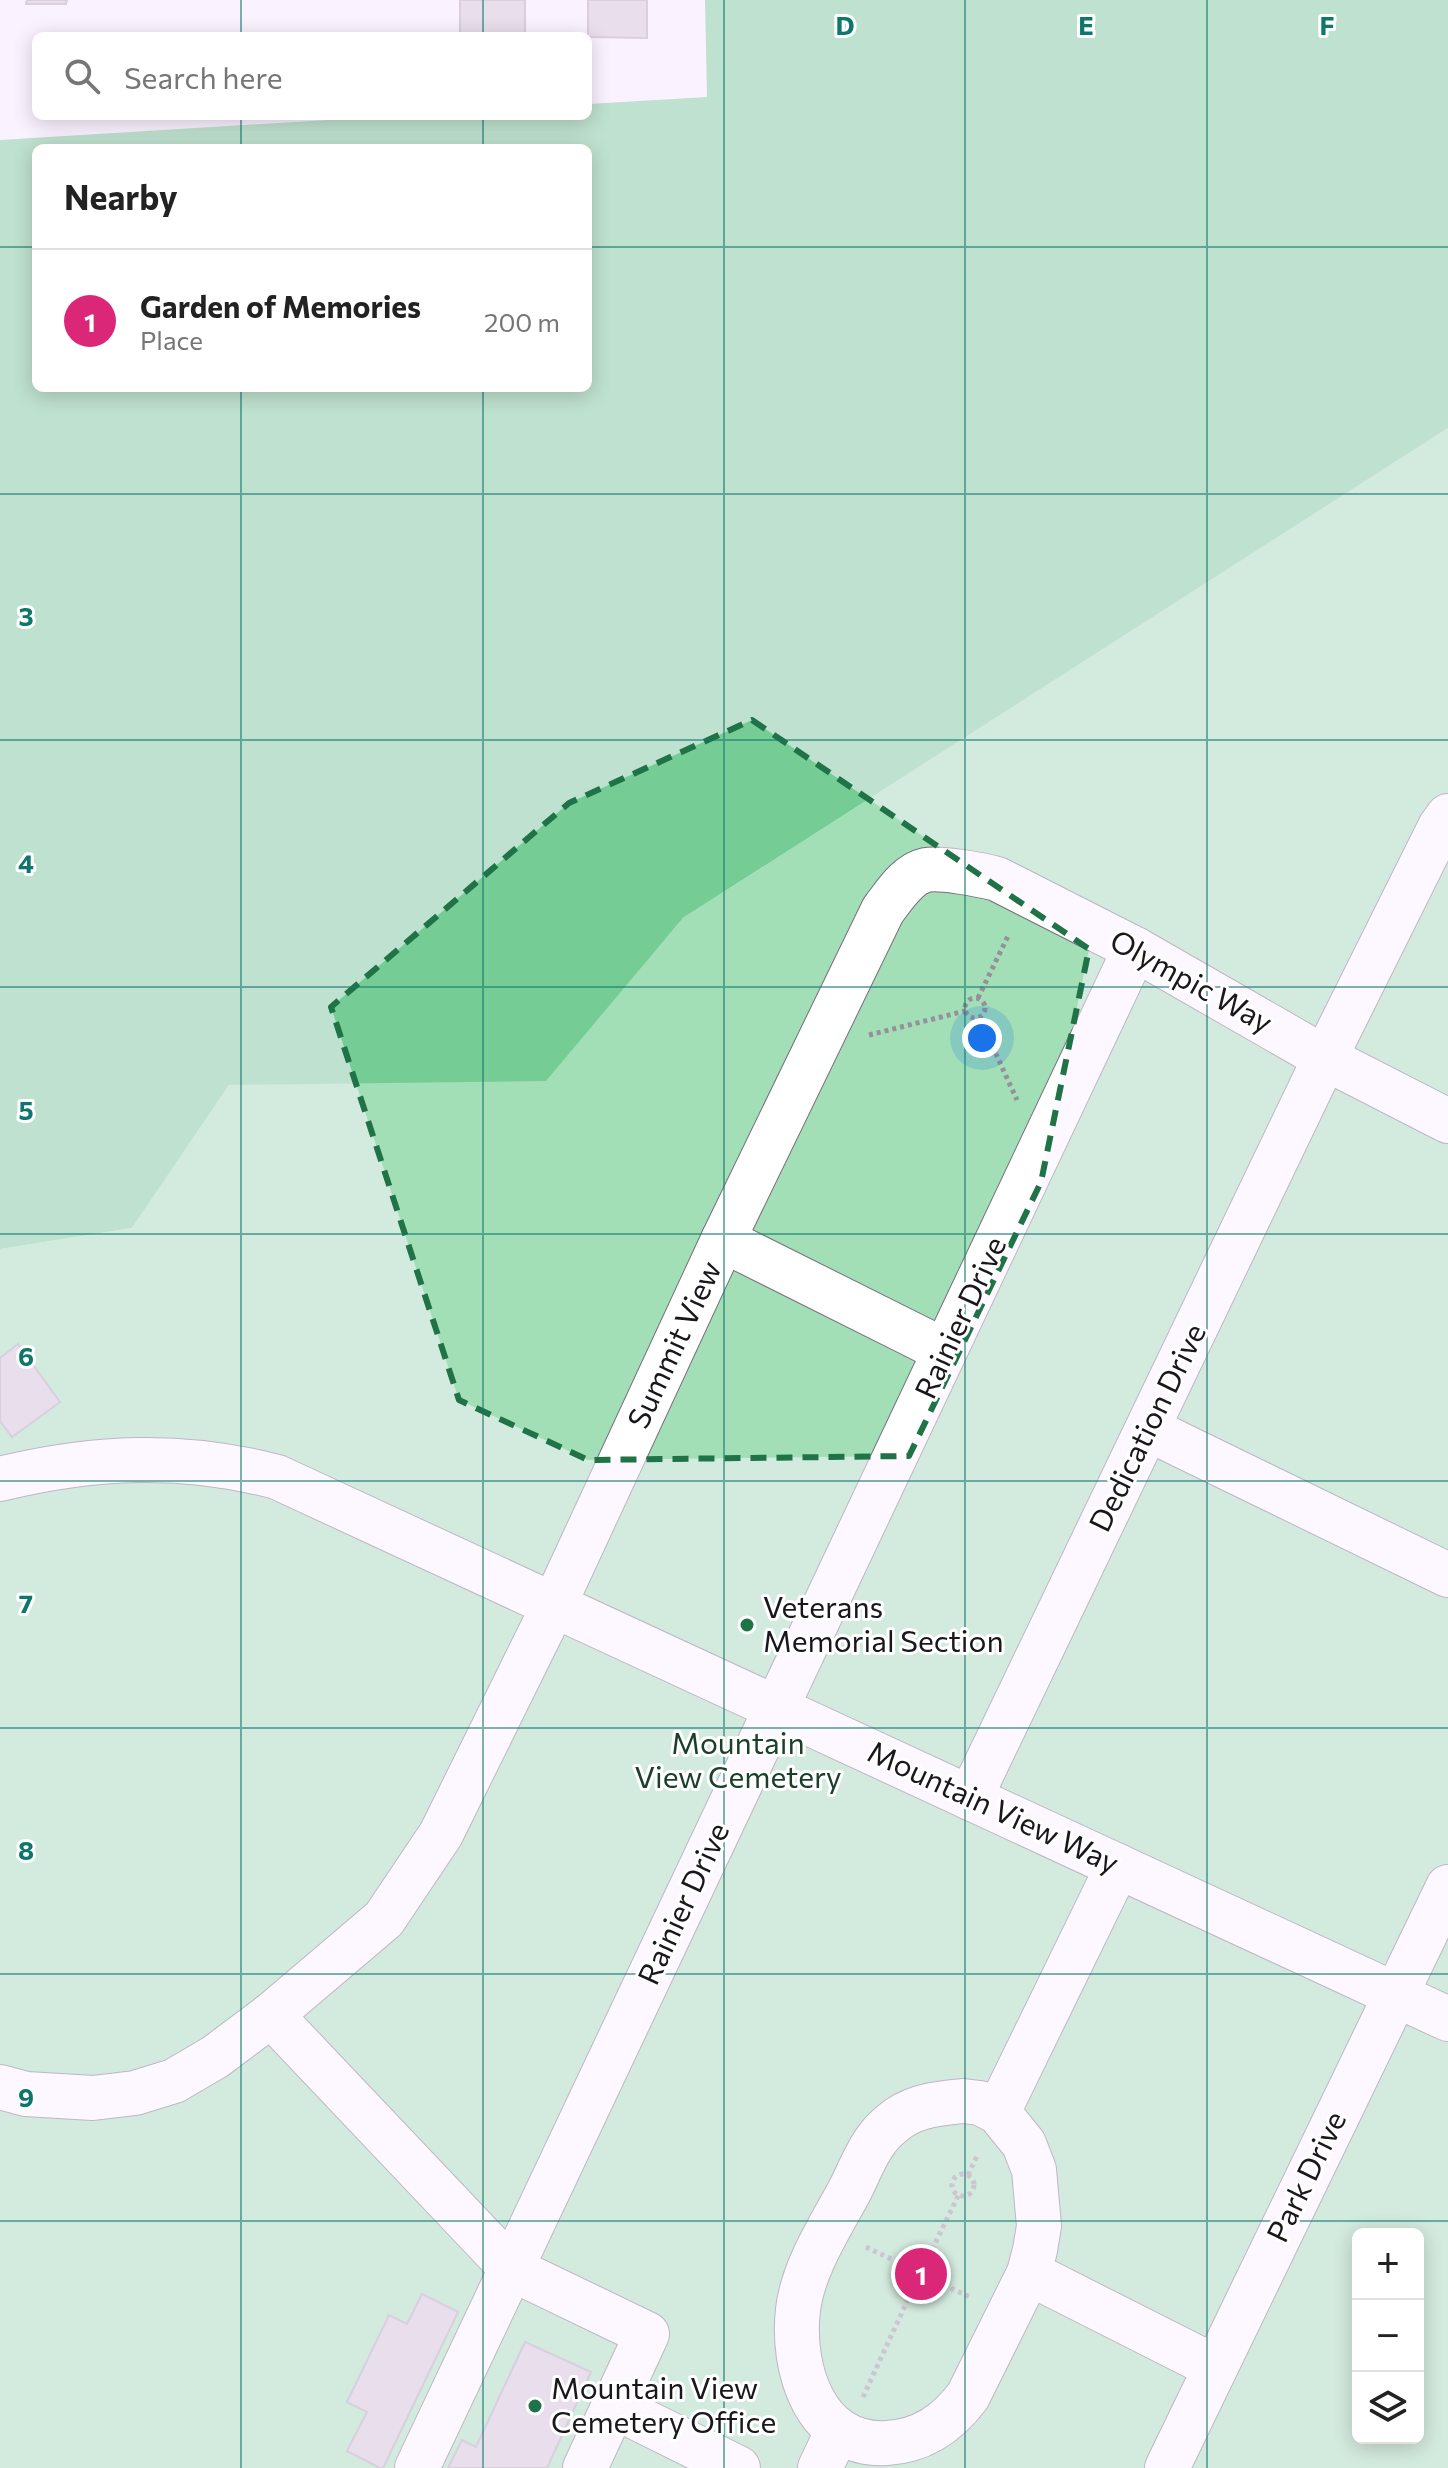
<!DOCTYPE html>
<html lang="en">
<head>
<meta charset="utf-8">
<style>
  body { margin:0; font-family:Commissioner,sans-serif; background:#f2f2f2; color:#222 }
  .controls { position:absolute; right:24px; bottom:24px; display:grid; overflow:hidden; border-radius:12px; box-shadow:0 4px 20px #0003 }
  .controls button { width:72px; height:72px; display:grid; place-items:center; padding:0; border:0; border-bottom:2px solid #e0e0e0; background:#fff; color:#222; font:40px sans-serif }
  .you { position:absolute; left:982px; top:1038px; width:28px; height:28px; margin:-20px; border:6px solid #fff; border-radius:50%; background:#1a73e8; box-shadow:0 0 0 12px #1a73e833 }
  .badge { display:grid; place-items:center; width:52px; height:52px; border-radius:50%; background:#db2777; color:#fff; font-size:26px; font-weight:700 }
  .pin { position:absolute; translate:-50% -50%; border:4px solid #fff; box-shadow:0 2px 8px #0006 }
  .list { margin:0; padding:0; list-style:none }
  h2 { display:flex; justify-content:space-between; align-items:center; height:104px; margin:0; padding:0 32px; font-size:34px }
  h2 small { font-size:26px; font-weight:400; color:#767676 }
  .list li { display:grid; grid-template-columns:52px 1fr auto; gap:24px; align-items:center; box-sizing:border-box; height:144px; padding:0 32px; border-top:2px solid #e0e0e0 }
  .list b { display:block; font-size:30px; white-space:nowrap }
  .list p { margin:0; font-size:26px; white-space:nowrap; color:#767676 }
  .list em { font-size:26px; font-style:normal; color:#767676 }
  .icon { flex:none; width:44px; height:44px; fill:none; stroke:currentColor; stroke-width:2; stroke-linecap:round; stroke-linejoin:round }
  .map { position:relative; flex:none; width:1448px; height:2468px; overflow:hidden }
  .search { position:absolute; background:#fff; box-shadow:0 4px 20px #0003; left:32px; top:32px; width:560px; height:88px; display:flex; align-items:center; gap:20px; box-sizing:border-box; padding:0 28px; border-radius:12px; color:#767676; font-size:30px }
  .panel { position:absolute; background:#fff; box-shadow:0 4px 20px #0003; left:32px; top:144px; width:560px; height:248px; border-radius:12px }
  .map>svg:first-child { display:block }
</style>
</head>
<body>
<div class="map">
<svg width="1448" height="2468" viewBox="0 0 1448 2468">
  <rect width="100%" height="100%" fill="#fbf2ff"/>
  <path fill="#a2dfb6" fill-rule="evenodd" d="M1448,428V2468H0V1249L132,1228L229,1085L546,1080L683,918ZM1358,2234H1418V2438H1358Z"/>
  <path fill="#75cd95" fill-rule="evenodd" d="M705,0H1448V428L683,918L546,1081L229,1085L132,1228L0,1249V140L393,116H588V104L707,97ZM36,148H588V388H36Z"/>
  <g fill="#d2c7d6" stroke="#afa4b3" stroke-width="2">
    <path d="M27,0H67L66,4H26Z"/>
    <rect x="460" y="0" width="65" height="36"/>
    <path d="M588,0H647V38L588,37Z"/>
    <path d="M18,1344L60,1402L12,1437L0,1421V1358Z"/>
    <path d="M422,2294L458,2312L383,2468H380L347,2451L367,2412L347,2402L389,2315L407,2324Z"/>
    <path d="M525,2342L591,2372L547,2468H448L462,2440L476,2447Z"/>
  </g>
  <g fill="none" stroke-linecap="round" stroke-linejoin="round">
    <g stroke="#776e7b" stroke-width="46">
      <g id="minor">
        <path d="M723,1240L945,1351"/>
        <path d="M1148,1429L1448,1575"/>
        <path d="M0,1479C94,1456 183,1452 277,1477L1448,2019"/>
        <path d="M970,1798L1325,1058L1440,827L1448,816"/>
        <path d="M271,2015L512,2269L647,2334L585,2468"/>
        <path d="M0,2087L26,2094L93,2098L135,2093L174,2081L215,2057L271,2015L384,1919L441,1834L554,1605L723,1240L883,910C894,896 907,874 926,870C940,867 982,875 997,879L1135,949L1325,1058L1448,1121"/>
        <path d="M963,2101L980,2103L998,2112L1024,2144L1034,2170L1039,2226L1035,2250L1029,2273L968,2396C947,2424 922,2441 887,2443C815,2448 791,2368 798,2310C803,2267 831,2226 851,2188C859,2172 866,2153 877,2139C882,2132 892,2123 899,2118C918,2105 941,2103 963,2101Z"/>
        <path d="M998,2112L1118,1866"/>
        <path d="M1029,2273L1215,2367"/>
        <path d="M615,2407L738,2468"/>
        <path d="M417,2468L1135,949"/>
        <path d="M820,2468L838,2430"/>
        <path d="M1167,2468L1448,1887"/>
      </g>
    </g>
    <g stroke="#96909a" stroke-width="5" stroke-dasharray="4 4" stroke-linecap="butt">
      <circle cx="975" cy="1008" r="10"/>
      <path d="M978,998L1009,934"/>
      <path d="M979,1017L1017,1100"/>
      <path d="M869,1035L965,1011"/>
      <circle cx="963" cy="2185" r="11"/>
      <path d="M968,2175L978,2154"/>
      <path d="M866,2247L912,2269"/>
      <circle cx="921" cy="2273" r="10"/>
      <path d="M925,2264L959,2194"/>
      <path d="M929,2278L972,2298"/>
      <path d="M863,2397L916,2282"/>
    </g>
    <use href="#minor" stroke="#fff" stroke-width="44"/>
  </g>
  <path d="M0 0H1448V2468H0ZM752,720L1089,949L1041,1182L909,1456L588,1460L459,1400L331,1007L569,803Z" fill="#fbf2ff" fill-opacity=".55" fill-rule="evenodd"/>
  <path fill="none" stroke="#1f7346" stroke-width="6" stroke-dasharray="16 10" stroke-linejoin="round" d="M752,720L1089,949L1041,1182L909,1456L588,1460L459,1400L331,1007L569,803Z"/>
  <path fill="none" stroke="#0f766e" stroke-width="2" stroke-opacity="0.55" d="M241,0V36M483,0V36M724,0V2468M965,0V2468M1207,0V2468M241,116V148M483,116V148M0,247H36M588,247H1448M241,388V2468M483,388V2468M0,494H1448M0,740H1448M0,987H1448M0,1234H1448M0,1481H1448M0,1728H1448M0,1974H1448M0,2221H1448"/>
  <g fill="#1f7346" stroke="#fff" stroke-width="3">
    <circle cx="747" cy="1625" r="8"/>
    <circle cx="535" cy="2406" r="8"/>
  </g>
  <g text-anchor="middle" stroke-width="6" stroke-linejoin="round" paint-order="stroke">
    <g font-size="30" fill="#1a171c" stroke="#fff">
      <text transform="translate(1191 982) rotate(29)" y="10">Olympic Way</text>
      <text transform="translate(961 1318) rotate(-65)" y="10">Rainier Drive</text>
      <text transform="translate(675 1345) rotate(-65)" y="10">Summit View</text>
      <text transform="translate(1148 1428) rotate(-64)" y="10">Dedication Drive</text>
      <text transform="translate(993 1808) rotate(25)" y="10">Mountain View Way</text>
      <text transform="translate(684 1904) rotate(-65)" y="10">Rainier Drive</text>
      <text transform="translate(1307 2177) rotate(-64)" y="10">Park Drive</text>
    </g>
    <g font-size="30" fill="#1a171c" stroke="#fff" text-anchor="start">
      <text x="763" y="1618">Veterans<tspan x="763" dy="34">Memorial Section</tspan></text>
      <text x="551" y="2399">Mountain View<tspan x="551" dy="34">Cemetery Office</tspan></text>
    </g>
    <g font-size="30" fill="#1b402a" stroke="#fff">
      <text x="738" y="1754">Mountain<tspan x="738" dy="34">View Cemetery</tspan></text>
    </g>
  </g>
  <g font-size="26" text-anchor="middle" font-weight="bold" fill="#0f766e" stroke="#fff" stroke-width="6" stroke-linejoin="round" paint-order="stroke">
    <text x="845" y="35">D</text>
    <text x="1086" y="35">E</text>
    <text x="1327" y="35">F</text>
    <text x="26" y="626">3</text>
    <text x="26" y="873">4</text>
    <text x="26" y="1120">5</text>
    <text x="26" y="1366">6</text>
    <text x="26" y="1613">7</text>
    <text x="26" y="1860">8</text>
    <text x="26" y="2107">9</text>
  </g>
</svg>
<div class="controls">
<button>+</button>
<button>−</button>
<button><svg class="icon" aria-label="layers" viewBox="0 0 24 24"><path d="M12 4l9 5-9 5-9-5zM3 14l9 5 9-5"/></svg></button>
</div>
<div class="you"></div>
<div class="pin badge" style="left:921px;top:2274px">1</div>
<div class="search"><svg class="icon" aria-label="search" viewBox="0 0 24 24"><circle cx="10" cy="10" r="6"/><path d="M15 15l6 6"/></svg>Search here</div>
<section class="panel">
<h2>Nearby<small></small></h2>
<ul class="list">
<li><span class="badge">1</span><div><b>Garden of Memories</b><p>Place</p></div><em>200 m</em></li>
</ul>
</section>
</div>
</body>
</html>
